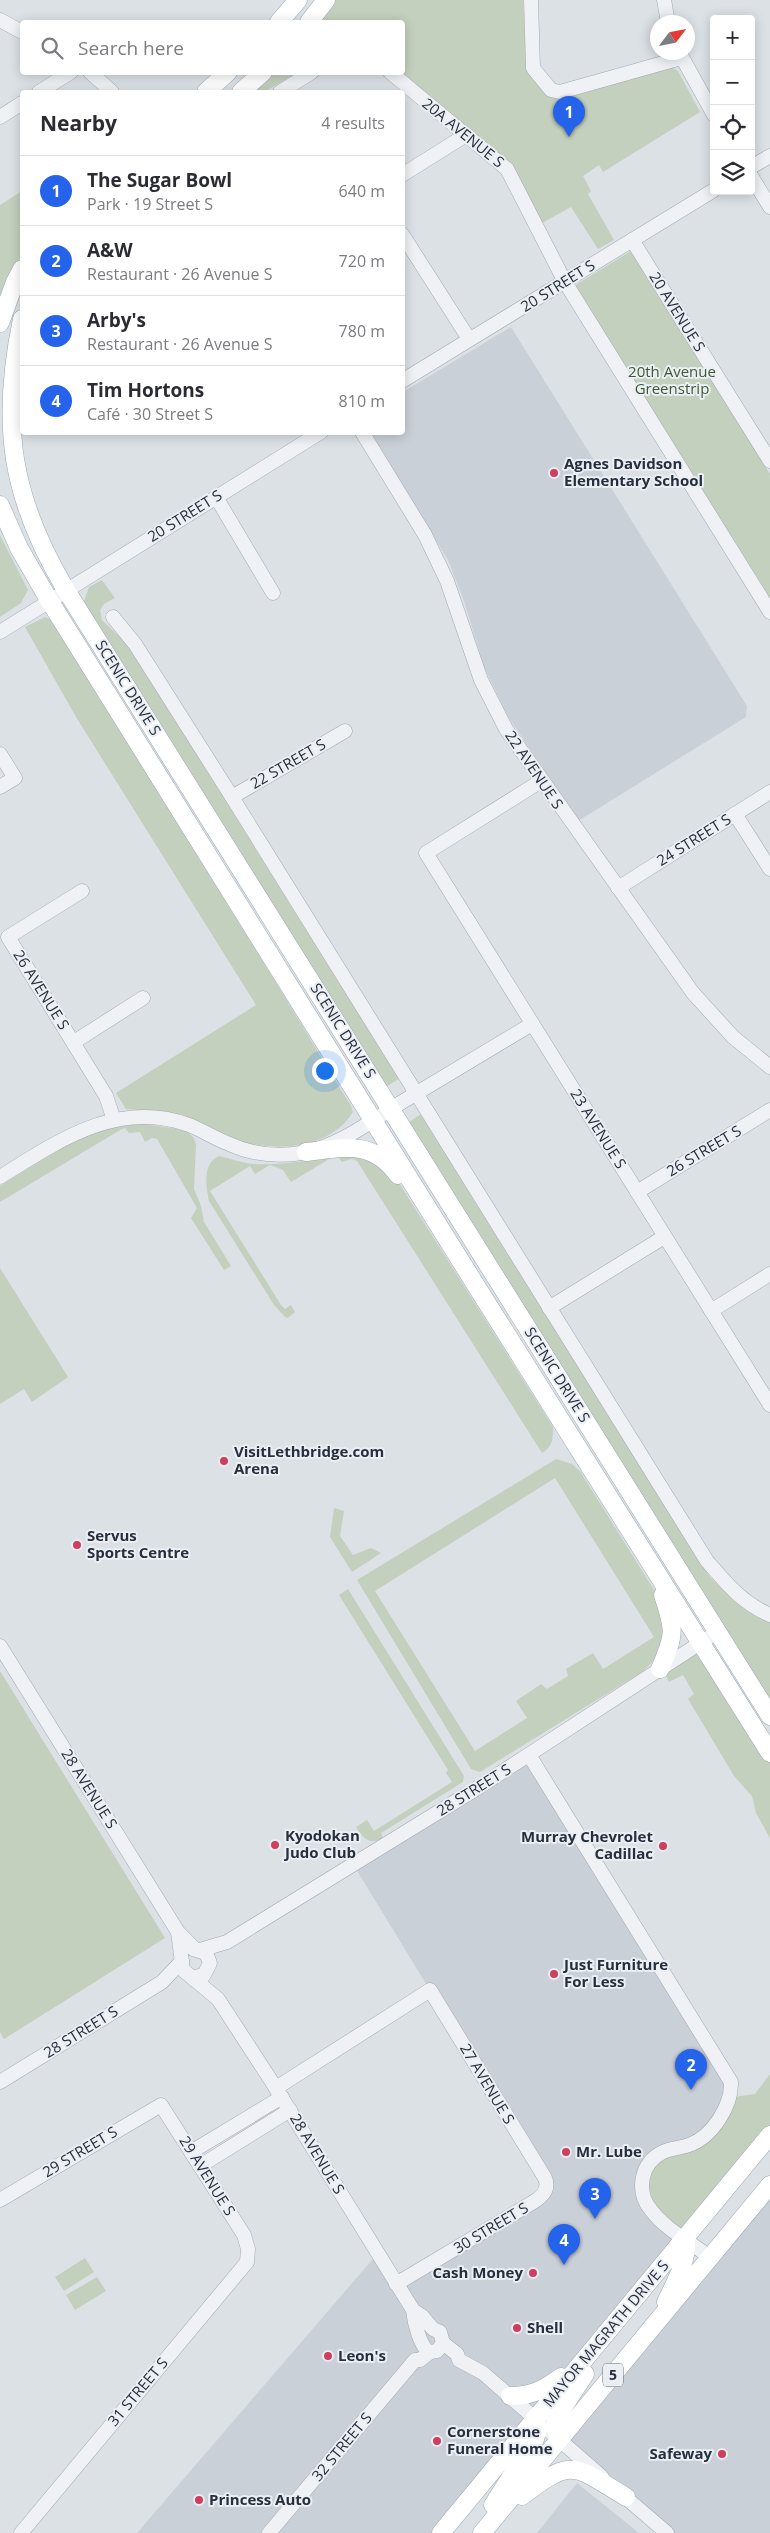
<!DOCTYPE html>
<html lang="en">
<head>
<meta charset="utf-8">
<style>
  body { margin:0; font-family:"Open Sans",sans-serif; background:#f2f2f3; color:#2b2b33 }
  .controls { position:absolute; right:15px; top:15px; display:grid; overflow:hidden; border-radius:5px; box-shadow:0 2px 12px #0003 }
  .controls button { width:45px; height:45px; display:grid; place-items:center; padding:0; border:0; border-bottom:1px solid #e1e1e2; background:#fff; color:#2b2b33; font:25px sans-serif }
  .compass { position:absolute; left:650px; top:15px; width:45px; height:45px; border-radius:50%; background:#fff; box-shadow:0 2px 12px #0003; rotate:58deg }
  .you { position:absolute; left:324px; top:1070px; width:18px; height:18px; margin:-12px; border:4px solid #fff; border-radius:50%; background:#1a73e8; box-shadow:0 0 0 8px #1a73e833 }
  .badge { display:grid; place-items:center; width:32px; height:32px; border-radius:50%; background:#2563eb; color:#fff; font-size:16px; font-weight:700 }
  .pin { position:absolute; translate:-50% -41px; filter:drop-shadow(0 1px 2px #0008) }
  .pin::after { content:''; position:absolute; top:26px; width:18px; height:15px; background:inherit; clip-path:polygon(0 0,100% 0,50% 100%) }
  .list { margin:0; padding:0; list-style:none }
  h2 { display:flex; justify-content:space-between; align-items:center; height:65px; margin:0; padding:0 20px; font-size:21px }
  h2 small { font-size:16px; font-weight:400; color:#7c7c81 }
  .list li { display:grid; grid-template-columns:32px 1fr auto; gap:15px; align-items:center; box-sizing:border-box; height:70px; padding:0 20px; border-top:1px solid #e1e1e2 }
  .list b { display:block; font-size:19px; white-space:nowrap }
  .list p { margin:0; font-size:16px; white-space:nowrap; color:#7c7c81 }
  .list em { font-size:16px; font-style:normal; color:#7c7c81 }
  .icon { flex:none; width:28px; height:28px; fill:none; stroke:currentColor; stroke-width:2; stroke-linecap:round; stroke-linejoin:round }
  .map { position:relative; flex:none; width:770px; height:2533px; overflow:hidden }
  .search { position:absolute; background:#fff; box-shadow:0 2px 12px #0003; left:20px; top:20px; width:385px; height:55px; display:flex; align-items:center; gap:12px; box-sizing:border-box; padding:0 18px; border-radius:5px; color:#7c7c81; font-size:19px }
  .panel { position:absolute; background:#fff; box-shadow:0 2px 12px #0003; left:20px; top:90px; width:385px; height:345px; border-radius:5px }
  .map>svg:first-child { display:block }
</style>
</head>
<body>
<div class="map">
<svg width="770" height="2533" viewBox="0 0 770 2533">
  <rect width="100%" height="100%" fill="#dce1e6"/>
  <g fill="#cad0d8">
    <path d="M511,327L747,706L746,717L578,821L509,718L484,667L464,601L448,560L370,433L402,432L403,392Z"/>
    <path d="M529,1755L728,2075L686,2239L440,2533H137L378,2253L396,2283L546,2187L487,2084L353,1864Z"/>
    <path d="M770,2185V2533H667L559,2439Z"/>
    <path d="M577,2483L639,2533H537Z"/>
  </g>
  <g fill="#c3d0bd" fill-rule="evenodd">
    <path d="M332,0H523L527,67L547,95L567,98L671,67L678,71L700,112L603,172L599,165L583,176L591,191L588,194L614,240L598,249L571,207L542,223L510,162L401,73L402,22H316Z"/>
    <path d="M271,73H297L264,92H251Z"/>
    <path d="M22,191V256L16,264L0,301V205Z"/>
    <path d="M631,251L770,474V602L574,286Z"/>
    <path d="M0,535L28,590L21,603L0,617Z"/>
    <path d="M102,580L115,598L104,604L100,610L102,620L129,646L399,1079L383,1088L83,604L89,587Z"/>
    <path d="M45,617L57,623L351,1106L353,1112C329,1151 270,1153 232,1138C217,1132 205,1123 190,1118C170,1111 147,1111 126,1109L116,1093L256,1005L76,717L25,627Z"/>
    <path d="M421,1114L710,1577L736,1603L770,1621V1704L406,1124Z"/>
    <path d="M144,1124L185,1130L193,1137L196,1144L194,1189L201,1206L204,1222L231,1266L224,1270L191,1218L197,1208L157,1139L152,1138L145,1142L140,1132L129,1133L125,1128L120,1130L0,1202V1186L70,1142L108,1125Z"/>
    <path d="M356,1151L394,1175L553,1427C553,1439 553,1446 542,1453L357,1161L352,1159L342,1162L336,1155L291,1182L283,1170L270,1165L255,1174L250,1166L210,1191L281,1305L285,1309L291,1305L295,1312L288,1318L285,1317L274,1305L209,1201C206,1187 202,1163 219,1156C230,1158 241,1163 253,1164C288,1166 321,1158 356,1151Z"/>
    <path d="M0,1268L68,1377L32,1402L24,1389L0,1404Z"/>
    <path d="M556,1459L572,1464L580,1471L659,1598C673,1626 666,1653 642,1672L480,1772L471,1769L357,1580ZM555,1478L654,1637L603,1669L593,1653L566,1669L568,1676L547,1689L541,1684L516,1701L527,1718L475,1751L375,1591Z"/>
    <path d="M334,1508L344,1511L340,1536L353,1555L371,1548L381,1553L352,1572L330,1537Z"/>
    <path d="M348,1589L464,1776L463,1782L381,1833L383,1838C370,1846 363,1838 356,1827L367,1820L374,1831L452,1782L446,1773L448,1770L339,1595Z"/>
    <path d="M702,1642L770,1753V1838L756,1813L752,1796L734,1776L688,1699L694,1694L683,1675L669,1682L662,1668Z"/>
    <path d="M0,1671L165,1938L4,2039L0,2032Z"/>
    <path d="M770,2074V2135L686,2239L650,2210L644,2173L652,2160L690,2145L733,2097L755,2094Z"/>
    <path d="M85,2258L94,2272L64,2291L55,2277Z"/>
    <path d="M97,2277L106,2291L75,2310L66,2295Z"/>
  </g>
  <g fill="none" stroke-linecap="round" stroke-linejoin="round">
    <g stroke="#a2a8b0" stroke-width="15">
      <g id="minor">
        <path d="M531,0L533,68L551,90L560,92L681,58"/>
        <path d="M664,0L668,22"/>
        <path d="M0,20L22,32"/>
        <path d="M679,52L714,115"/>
        <path d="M90,72L112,92"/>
        <path d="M390,72L507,169L565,282L770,612"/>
        <path d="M39,92L71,72"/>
        <path d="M280,92L312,72"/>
        <path d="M0,117L22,103"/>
        <path d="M751,167L770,156"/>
        <path d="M402,175L466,135"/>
        <path d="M751,176L770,207"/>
        <path d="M402,234L469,339"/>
        <path d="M632,240L770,461"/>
        <path d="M402,381L714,190"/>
        <path d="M362,432L425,535L447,581L481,680L506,729L693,993L733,1037L770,1067"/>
        <path d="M216,497L273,593"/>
        <path d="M113,617L135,644L232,797L707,1561C726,1583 742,1603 770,1615"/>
        <path d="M0,632L321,432"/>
        <path d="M0,754L15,778L0,787"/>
        <path d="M541,781L426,853L770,1405"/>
        <path d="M232,797L345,731"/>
        <path d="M735,814L770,869"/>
        <path d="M618,888L770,792"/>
        <path d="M82,891L8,937L106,1096L114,1120"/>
        <path d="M74,1042L143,998"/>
        <path d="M0,1177C58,1141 118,1099 189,1125C202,1130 214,1138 227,1143C250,1154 276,1157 301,1153C338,1147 371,1121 402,1102C445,1076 488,1050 532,1024"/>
        <path d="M637,1192L770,1110"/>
        <path d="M549,1308L664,1237"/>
        <path d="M711,1311L770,1274"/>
        <path d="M0,1646L178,1932L195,1949"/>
        <path d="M529,1755L731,2082C732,2106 712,2137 689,2145C681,2148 671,2148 663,2152C640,2163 636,2192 651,2210C666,2230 692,2243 711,2258"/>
        <path d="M178,1932L183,1970L218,1999L272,2082L413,2310L422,2316L433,2329L440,2332L443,2343L437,2351L430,2352C420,2348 414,2321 413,2310"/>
        <path d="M193,1949L206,1953L210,1963L204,1975L194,1977"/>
        <path d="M200,1950L227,1942L479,1787L717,1632"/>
        <path d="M0,2082L162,1982L182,1961"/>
        <path d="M276,2088L430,1990L545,2178C549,2188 544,2195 535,2201L396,2284"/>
        <path d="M191,2152L282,2097"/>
        <path d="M200,2166L290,2110"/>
        <path d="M0,2200L161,2105L244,2235L248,2249L247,2262L21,2533"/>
        <path d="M443,2343L457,2354L459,2360L483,2373L602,2477"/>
        <path d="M618,2491L667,2533"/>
        <path d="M269,2533L415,2360H420L430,2352"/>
      </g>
    </g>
    <g stroke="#9ba6b2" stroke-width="19">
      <g id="major">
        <path d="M279,22L298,0"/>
        <path d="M309,22L326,0"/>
        <path d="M206,92L228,72"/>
        <path d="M241,92L263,72"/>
        <path d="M22,319C0,425 11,498 66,590L770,1716"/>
        <path d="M0,323L15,282L22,269"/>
        <path d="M0,505L19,548L49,600L480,1292L770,1753"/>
        <path d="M306,1152C345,1148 372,1139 398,1175"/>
        <path d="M660,1669C675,1635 675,1630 663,1595"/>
        <path d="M666,2302C676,2281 687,2263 686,2239"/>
        <path d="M510,2396C531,2396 544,2390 561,2377"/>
        <path d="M559,2439L555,2426L556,2418L585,2374"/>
        <path d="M522,2496C574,2456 574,2466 626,2497"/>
        <path d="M493,2505L535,2439L538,2429L535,2418"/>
        <path d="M441,2533L770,2135"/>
        <path d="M482,2533L770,2185"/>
      </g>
    </g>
    <use href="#minor" stroke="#eff1f5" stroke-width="14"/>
    <use href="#major" stroke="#fff" stroke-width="18"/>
  </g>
  <g fill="#cf3e5c" stroke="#ebeff4" stroke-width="2">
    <circle cx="554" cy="473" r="5"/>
    <circle cx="224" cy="1461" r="5"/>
    <circle cx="77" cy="1545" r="5"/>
    <circle cx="275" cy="1845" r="5"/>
    <circle cx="663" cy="1846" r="5"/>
    <circle cx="554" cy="1974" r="5"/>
    <circle cx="566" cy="2152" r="5"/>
    <circle cx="533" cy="2273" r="5"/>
    <circle cx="517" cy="2328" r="5"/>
    <circle cx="328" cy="2356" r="5"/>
    <circle cx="437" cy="2441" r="5"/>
    <circle cx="722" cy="2454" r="5"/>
    <circle cx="199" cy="2500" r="5"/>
  </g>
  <g text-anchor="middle" stroke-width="4" stroke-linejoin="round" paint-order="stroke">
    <rect fill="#ebeff4" stroke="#616974" stroke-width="1" x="603" y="2363.5" width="20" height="23" rx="4"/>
    <g font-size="14" font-weight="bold" fill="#262f3d">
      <text x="613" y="2380">5</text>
    </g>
    <g font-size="15" fill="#262f3d" stroke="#ebeff4">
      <text transform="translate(463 133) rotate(39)" y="5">20A AVENUE S</text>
      <text transform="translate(558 286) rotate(-32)" y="5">20 STREET S</text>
      <text transform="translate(677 312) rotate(58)" y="5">20 AVENUE S</text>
      <text transform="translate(185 516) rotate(-32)" y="5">20 STREET S</text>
      <text transform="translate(128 688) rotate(58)" y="5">SCENIC DRIVE S</text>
      <text transform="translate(288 764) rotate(-30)" y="5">22 STREET S</text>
      <text transform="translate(534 770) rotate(56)" y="5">22 AVENUE S</text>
      <text transform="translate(694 840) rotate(-32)" y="5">24 STREET S</text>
      <text transform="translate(41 990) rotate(58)" y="5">26 AVENUE S</text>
      <text transform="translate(343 1031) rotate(58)" y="5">SCENIC DRIVE S</text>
      <text transform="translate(598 1129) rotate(58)" y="5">23 AVENUE S</text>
      <text transform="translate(704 1151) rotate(-31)" y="5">26 STREET S</text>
      <text transform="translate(557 1375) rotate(58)" y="5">SCENIC DRIVE S</text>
      <text transform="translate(89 1789) rotate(58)" y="5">28 AVENUE S</text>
      <text transform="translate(474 1790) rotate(-32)" y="5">28 STREET S</text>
      <text transform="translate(81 2032) rotate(-32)" y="5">28 STREET S</text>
      <text transform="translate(487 2084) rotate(59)" y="5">27 AVENUE S</text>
      <text transform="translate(80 2152) rotate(-31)" y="5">29 STREET S</text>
      <text transform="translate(317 2154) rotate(59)" y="5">28 AVENUE S</text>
      <text transform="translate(207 2176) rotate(58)" y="5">29 AVENUE S</text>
      <text transform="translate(491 2228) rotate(-31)" y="5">30 STREET S</text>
      <text transform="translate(606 2334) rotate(-50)" y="5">MAYOR MAGRATH DRIVE S</text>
      <text transform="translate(138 2392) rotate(-50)" y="5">31 STREET S</text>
      <text transform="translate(342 2447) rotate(-50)" y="5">32 STREET S</text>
    </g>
    <g font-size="15" fill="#3c5833" stroke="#ebeff4">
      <text x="672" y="377">20th Avenue<tspan x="672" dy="17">Greenstrip</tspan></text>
    </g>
    <g font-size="15" font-weight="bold" fill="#262f3d" stroke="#ebeff4" text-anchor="start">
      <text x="564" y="469">Agnes Davidson<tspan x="564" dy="17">Elementary School</tspan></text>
      <text x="234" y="1457">VisitLethbridge.com<tspan x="234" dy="17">Arena</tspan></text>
      <text x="87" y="1541">Servus<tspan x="87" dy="17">Sports Centre</tspan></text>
      <text x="285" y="1841">Kyodokan<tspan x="285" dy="17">Judo Club</tspan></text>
      <text x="653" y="1842" text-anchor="end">Murray Chevrolet<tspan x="653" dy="17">Cadillac</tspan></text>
      <text x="564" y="1970">Just Furniture<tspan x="564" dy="17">For Less</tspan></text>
      <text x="576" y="2157">Mr. Lube</text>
      <text x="523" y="2278" text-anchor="end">Cash Money</text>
      <text x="527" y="2333">Shell</text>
      <text x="338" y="2361">Leon's</text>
      <text x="447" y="2437">Cornerstone<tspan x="447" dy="17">Funeral Home</tspan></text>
      <text x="712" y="2459" text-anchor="end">Safeway</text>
      <text x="209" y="2505">Princess Auto</text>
    </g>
  </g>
</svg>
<div class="controls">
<button>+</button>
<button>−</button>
<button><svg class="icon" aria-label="locate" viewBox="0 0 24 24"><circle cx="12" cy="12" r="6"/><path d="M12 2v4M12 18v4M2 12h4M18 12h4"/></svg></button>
<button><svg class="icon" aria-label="layers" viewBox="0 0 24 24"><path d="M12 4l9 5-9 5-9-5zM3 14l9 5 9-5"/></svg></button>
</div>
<svg class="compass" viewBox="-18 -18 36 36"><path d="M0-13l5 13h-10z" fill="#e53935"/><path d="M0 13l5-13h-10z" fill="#7c7c81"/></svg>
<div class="you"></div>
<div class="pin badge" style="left:569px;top:137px">1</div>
<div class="pin badge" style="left:691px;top:2090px">2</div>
<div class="pin badge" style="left:595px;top:2219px">3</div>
<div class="pin badge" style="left:564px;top:2265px">4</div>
<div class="search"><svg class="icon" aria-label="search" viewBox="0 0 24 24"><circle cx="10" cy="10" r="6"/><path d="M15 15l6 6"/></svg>Search here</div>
<section class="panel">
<h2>Nearby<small>4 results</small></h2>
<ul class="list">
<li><span class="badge">1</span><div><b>The Sugar Bowl</b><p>Park · 19 Street S</p></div><em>640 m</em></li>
<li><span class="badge">2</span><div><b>A&amp;W</b><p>Restaurant · 26 Avenue S</p></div><em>720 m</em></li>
<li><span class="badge">3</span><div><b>Arby's</b><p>Restaurant · 26 Avenue S</p></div><em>780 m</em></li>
<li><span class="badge">4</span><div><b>Tim Hortons</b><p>Café · 30 Street S</p></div><em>810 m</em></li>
</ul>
</section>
</div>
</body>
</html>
